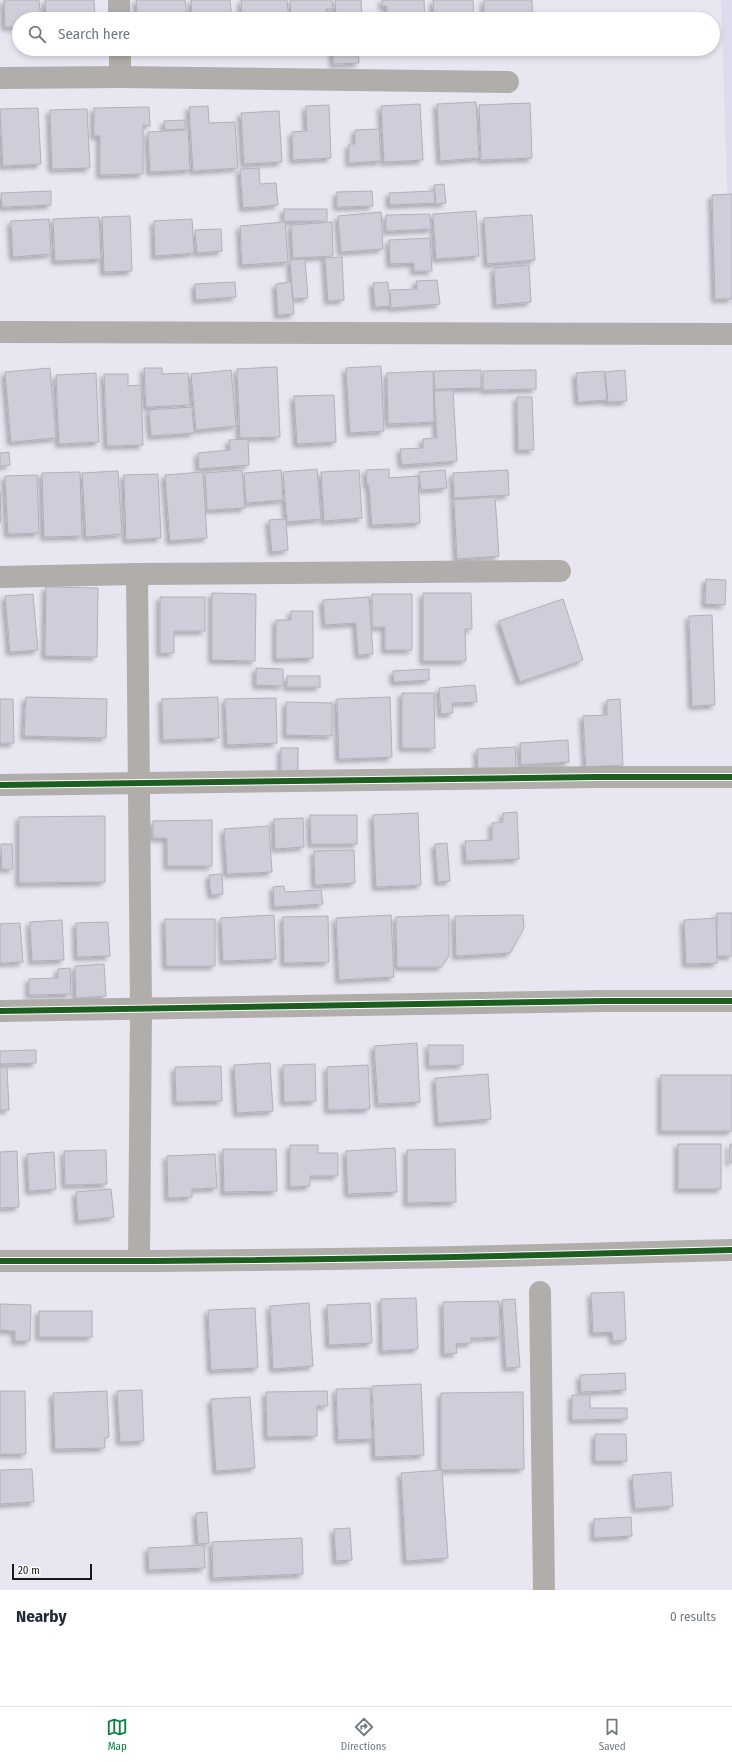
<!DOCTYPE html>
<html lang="en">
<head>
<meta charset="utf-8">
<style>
  body { margin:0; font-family:"Fira Sans Condensed",sans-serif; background:#f6f6f7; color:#1f2937 }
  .scale { position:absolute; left:12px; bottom:10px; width:80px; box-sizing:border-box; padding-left:4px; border:2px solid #18171c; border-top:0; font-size:11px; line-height:14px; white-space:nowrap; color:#18171c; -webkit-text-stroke:3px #fff; paint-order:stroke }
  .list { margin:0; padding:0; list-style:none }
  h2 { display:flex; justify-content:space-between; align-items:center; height:52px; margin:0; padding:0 16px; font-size:17px }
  h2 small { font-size:13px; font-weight:400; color:#747a83 }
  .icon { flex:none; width:22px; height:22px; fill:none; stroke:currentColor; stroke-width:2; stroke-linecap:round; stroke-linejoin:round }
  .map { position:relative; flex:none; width:732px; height:1590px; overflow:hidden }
  .search { position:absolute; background:#fff; box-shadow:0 2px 6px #0003; left:12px; right:12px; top:12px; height:44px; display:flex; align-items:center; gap:10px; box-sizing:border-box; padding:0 14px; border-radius:22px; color:#747a83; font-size:15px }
  .sheet { height:116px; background:#fff }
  nav { display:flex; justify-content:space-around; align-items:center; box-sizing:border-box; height:56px; border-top:1px solid #e0e1e3; background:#fff; font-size:11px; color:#747a83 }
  nav a { display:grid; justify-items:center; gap:2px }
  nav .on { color:#0b8043 }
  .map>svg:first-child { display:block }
</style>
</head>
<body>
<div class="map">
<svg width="732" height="1590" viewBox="0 0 732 1590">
  <defs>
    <filter id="shadow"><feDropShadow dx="-3.5" dy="3.5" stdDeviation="2" flood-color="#0004"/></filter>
  </defs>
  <rect width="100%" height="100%" fill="#e8e6f0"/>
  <path fill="#dedbed" d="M721,0H732V308H731Z"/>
  <g fill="#cfcdd9" stroke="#b2b1b8" filter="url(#shadow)">
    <path d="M4,0H39L41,19H19V27H5Z"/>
    <path d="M45,0H94L95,19H46Z"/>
    <path d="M136,0H185L187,19H138Z"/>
    <path d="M191,0H230L232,19H217L216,13L192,15Z"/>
    <path d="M241,0H287L289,19H242Z"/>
    <path d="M290,0H332L333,9H326L327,19H291Z"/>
    <path d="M335,0H361L362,19H336Z"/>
    <path d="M382,0H424L425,19H387V6H382Z"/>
    <path d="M433,0H473L474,19H434Z"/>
    <path d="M484,0H532L533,19H484Z"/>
    <path d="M333,49H358L359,63L333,64Z"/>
    <path d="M476,102L479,158L440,161L437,104Z"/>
    <path d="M530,103L532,158L481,160L479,105Z"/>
    <path d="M420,104L423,160L384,162L381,106Z"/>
    <path d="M329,105L331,158L293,160L292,132L307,131L306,106Z"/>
    <path d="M208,106L209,123L235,122L238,168L193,171L189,107Z"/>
    <path d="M149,107L150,126L143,125V174L100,175V136H94V108Z"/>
    <path d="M38,108L41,164L3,166L0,109Z"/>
    <path d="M87,109L90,168L52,169L50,110Z"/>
    <path d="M279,111L282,162L244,164L241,113Z"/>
    <path d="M185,120V129L165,130L164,121Z"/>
    <path d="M379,129L381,161L349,163V144H355V130Z"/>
    <path d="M188,130L190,170L150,172L148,132Z"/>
    <path d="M259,168L260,184L276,183L278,205L243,208L240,169Z"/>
    <path d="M444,184L446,203L436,204L434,185Z"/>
    <path d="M51,191V205L2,207L1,193Z"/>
    <path d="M372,191L373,206L337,207V192Z"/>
    <path d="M434,191L435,203L390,205L389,193Z"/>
    <path d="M732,194V299H715L712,195Z"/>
    <rect x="284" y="209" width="43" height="12"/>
    <path d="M476,211L479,256L436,259L433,214Z"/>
    <path d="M381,212L383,249L341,252L338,216Z"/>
    <path d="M430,214L431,229L386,231V215Z"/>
    <path d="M532,215L535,260L487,264L484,218Z"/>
    <path d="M130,216L132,271L104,272L102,217Z"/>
    <path d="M99,217L101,259L55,261L53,219Z"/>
    <path d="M49,219L51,254L13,257L11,221Z"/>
    <path d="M192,219L194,253L155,256L154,221Z"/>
    <path d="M285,222L288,262L242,265L240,226Z"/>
    <path d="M332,222L333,256L293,258L291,225Z"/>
    <path d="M221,229L222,251L197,253L195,230Z"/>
    <path d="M430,238L432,271H414V263L390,264L389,240Z"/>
    <path d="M342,257L344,300L328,301L325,258Z"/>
    <path d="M305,259L308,298L293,299L290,260Z"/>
    <path d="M529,265L531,302L496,305L494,268Z"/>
    <path d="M437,280L440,304L391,308L390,290L417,289L416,281Z"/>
    <path d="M235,282L236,297L196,300L195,284Z"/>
    <path d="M291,282L294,314L278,315L276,284Z"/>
    <path d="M388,282L390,306L375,307L373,283Z"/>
    <path d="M381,366L384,431L350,433L346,368Z"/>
    <path d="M277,367L280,437L240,438L237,369Z"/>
    <path d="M50,368L56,438L11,442L5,372Z"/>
    <path d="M144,368H162V374L188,373L190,405L146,407Z"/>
    <path d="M231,370L236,426L196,430L191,374Z"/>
    <path d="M481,370V388L435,389L434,371Z"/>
    <path d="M536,370V389L483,390V371Z"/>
    <path d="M625,370L627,401L608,402L605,372Z"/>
    <path d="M433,371L434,422L388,424L387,373Z"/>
    <path d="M604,371L607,400L578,402L576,373Z"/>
    <path d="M96,373L99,442L59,444L56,375Z"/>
    <path d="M104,374H128V386L141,385L143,445L107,446Z"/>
    <path d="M453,390L457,461L402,465L400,449L423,448V439L437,438L434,391Z"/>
    <path d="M334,395L336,442L297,444L294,396Z"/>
    <path d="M517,397H532L534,450H518Z"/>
    <path d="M192,407L194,433L151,436L149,410Z"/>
    <path d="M248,439L249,465L199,469L198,453L230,450L229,440Z"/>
    <path d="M9,452L10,465L0,466V453Z"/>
    <path d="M317,469L321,519L287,522L283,472Z"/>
    <path d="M389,469V478L418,476L420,523L372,525L369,485H367L366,470Z"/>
    <path d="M242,470L245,508L207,510L205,473Z"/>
    <path d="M281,470L283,500L246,503L244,473Z"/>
    <path d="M359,470L362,518L324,521L321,472Z"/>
    <path d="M445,470L447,488L421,490L419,472Z"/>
    <path d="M508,470L509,495L454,498L453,473Z"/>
    <path d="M118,471L122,534L86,537L82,473Z"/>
    <path d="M80,472L82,536L44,537L42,473Z"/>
    <path d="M203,472L207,538L170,541L165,475Z"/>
    <path d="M158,474L161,538L126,540L124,475Z"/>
    <path d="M37,475L39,533L8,534L5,476Z"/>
    <path d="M0,492L1,522H0Z"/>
    <path d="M495,497L499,556L457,559L454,500Z"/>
    <path d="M286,519L288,550L272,552L269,520Z"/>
    <path d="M706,579L726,580L725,605L705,604Z"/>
    <path d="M46,587L98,588L97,657L45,656Z"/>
    <path d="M212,593L256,594L255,661L212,660Z"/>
    <path d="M423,593H471L472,629H465L466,661H423Z"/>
    <path d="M33,594L38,650L10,652L5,596Z"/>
    <path d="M372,594H412V650H385V627H372Z"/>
    <path d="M160,597H205V631H174V653H160Z"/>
    <path d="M369,597L373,654L358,655L356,623L325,625L323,600Z"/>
    <path d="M563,599L583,660L520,682L499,621Z"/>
    <path d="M291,611H313V658L276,659V620H291Z"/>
    <path d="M712,615L715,705L692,706L689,616Z"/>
    <path d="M256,668L283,669V686L256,685Z"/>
    <path d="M429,669V680L394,682L393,671Z"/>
    <rect x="287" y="676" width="33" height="11"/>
    <path d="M475,685L477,702L452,703L453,713L441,714L439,688Z"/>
    <path d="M402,693H434L435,748H402Z"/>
    <path d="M26,697L107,699L106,738L24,736Z"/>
    <path d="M218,697L219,738L163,740L162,699Z"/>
    <path d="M390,697L392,757L339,759L337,699Z"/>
    <path d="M276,698L277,743L227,745L225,699Z"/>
    <path d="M0,699H13L14,743H0Z"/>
    <path d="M620,699L623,765L586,767L583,716L607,715V700Z"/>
    <path d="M286,702L332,703V736L286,735Z"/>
    <path d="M568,740L569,762L521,765L520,743Z"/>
    <path d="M515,747L516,768L478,770L477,749Z"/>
    <rect x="281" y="748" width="17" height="27"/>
    <path d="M517,812L519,859L466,861L465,841L492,840V823L503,822V813Z"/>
    <path d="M418,813L421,885L376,887L373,815Z"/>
    <path d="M310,815H357V844H311Z"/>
    <path d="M105,816V882L19,883V817Z"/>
    <path d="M303,818L304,847L275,849L274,819Z"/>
    <path d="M212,820V866H167V838H153V821Z"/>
    <path d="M269,826L272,872L227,874L224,829Z"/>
    <path d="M447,843L450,881L438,882L435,844Z"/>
    <path d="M1,844H12L13,869H2Z"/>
    <path d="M354,850L355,883L315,885L314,851Z"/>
    <path d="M222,874L223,894L211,895L209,875Z"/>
    <path d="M284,886L285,892L321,890L323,904L274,907L273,887Z"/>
    <rect x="717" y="913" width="15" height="43"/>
    <path d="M274,915L276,959L223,961L221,918Z"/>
    <path d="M391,915L394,977L339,980L336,918Z"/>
    <path d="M449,915V956L441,967H397L396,917Z"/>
    <path d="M523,915L524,928L510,953L456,956L455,916Z"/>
    <path d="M328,916L329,962L284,963L283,917Z"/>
    <path d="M716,918L717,963L686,964L684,920Z"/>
    <path d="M165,919H215V966H166Z"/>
    <path d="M62,920L64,960L32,961L30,922Z"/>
    <path d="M108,922L110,956L77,957L76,923Z"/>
    <path d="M20,923L23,962L0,963V924Z"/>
    <path d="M104,964L106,996L76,998L75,966Z"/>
    <path d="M70,968L71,994L29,995V979L58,978V969Z"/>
    <path d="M417,1043L420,1102L378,1104L374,1046Z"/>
    <path d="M428,1045H463V1065L429,1066Z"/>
    <path d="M36,1050V1063L0,1064V1051Z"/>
    <path d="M270,1063L273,1111L237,1113L234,1065Z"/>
    <path d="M315,1064L316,1101L284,1102L283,1065Z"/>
    <path d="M368,1065L370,1109L328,1110L327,1067Z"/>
    <path d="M221,1066L222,1101L176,1102L175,1067Z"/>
    <path d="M7,1067L9,1110H0V1068Z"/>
    <path d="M488,1074L491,1119L438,1123L435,1078Z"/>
    <rect x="661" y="1075" width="71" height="56"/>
    <rect x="678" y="1144" width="43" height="45"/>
    <path d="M730,1144H732V1163L729,1162Z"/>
    <path d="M290,1145H318V1153H338V1176H310V1186L290,1187Z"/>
    <path d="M395,1148L397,1192L348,1194L346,1151Z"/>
    <path d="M223,1149H276L277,1191L224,1192Z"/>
    <path d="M455,1149L456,1202L407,1203V1150Z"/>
    <path d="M106,1150L107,1184L65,1185L64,1151Z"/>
    <path d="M17,1151L19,1207L0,1208V1152Z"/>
    <path d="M54,1152L56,1189L29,1191L27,1154Z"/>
    <path d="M215,1154L217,1188L192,1189V1197L168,1198L167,1156Z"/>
    <path d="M111,1189L114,1217L78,1221L76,1192Z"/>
    <path d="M624,1292L626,1340L613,1341L612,1332L593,1333L591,1293Z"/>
    <path d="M416,1298L418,1349L382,1351L381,1299Z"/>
    <path d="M515,1299L520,1367L506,1368L502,1300Z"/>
    <path d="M499,1301L500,1337L471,1338V1343L456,1344L457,1353L444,1354L443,1302Z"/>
    <path d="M309,1303L313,1366L273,1369L270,1306Z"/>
    <path d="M370,1303L372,1343L329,1345L327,1305Z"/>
    <path d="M0,1304L31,1305L30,1341H15V1331L0,1330Z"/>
    <path d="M255,1308L258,1368L211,1370L208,1310Z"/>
    <rect x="39" y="1311" width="53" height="26"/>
    <path d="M625,1373L626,1390L581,1392L580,1375Z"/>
    <path d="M421,1384L424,1455L375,1457L372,1386Z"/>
    <path d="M370,1388L372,1439L338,1440L336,1389Z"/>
    <path d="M142,1390L144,1441L120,1442L117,1391Z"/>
    <path d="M0,1391H25L26,1454H0Z"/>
    <path d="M107,1391L109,1437L104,1438L105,1448L55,1449L53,1393Z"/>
    <path d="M327,1391L328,1406H317V1436L267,1437L266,1392Z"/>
    <path d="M523,1392L524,1469L441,1470V1393Z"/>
    <path d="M572,1395H590V1408H627V1419L572,1420Z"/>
    <path d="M250,1397L255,1468L216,1471L211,1399Z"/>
    <path d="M595,1434H626L627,1461H595Z"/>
    <path d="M32,1469L34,1502L0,1504V1470Z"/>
    <path d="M442,1470L448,1558L406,1561L401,1473Z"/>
    <path d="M671,1472L673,1506L635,1509L632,1475Z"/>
    <path d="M207,1512L209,1543L198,1544L196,1513Z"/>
    <path d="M631,1517L632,1536L594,1538V1519Z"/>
    <path d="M350,1528L352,1560L336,1561L334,1529Z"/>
    <path d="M302,1538L303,1574L213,1578L212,1542Z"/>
    <path d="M204,1545L205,1568L149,1570L148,1548Z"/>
  </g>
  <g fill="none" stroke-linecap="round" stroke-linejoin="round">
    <g stroke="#b1adaa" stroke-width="22">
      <path d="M119,0V19"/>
      <path d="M120,49V77"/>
      <path d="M0,78L120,77L508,82"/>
      <path d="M0,332L732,334"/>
      <path d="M137,574L141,1009L139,1261"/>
      <path d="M0,577L137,574L560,571"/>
      <path d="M0,785L596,777H732"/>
      <path d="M0,1011L604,1001H732"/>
      <path d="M0,1261C244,1262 488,1257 732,1250"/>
      <path d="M540,1292L544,1590"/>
    </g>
    <g stroke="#fff" stroke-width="8">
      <g id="cycleway">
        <path d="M0,785L596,777H732"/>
        <path d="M0,1011L604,1001H732"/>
        <path d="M0,1261C244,1262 488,1257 732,1250"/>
      </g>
    </g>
    <use href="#cycleway" stroke="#1b5e20" stroke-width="6"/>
  </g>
</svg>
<div class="scale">20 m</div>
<div class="search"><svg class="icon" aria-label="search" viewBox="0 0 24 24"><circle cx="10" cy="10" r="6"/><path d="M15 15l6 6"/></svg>Search here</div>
</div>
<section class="sheet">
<h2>Nearby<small>0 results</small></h2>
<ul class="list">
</ul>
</section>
<nav>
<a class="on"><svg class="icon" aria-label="map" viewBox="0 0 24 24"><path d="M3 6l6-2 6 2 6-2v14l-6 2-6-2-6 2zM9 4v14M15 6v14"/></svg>Map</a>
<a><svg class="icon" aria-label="directions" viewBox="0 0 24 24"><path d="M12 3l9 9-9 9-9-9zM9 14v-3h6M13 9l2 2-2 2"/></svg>Directions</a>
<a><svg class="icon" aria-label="saved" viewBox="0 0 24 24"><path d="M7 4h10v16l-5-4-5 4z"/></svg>Saved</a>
</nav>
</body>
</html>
